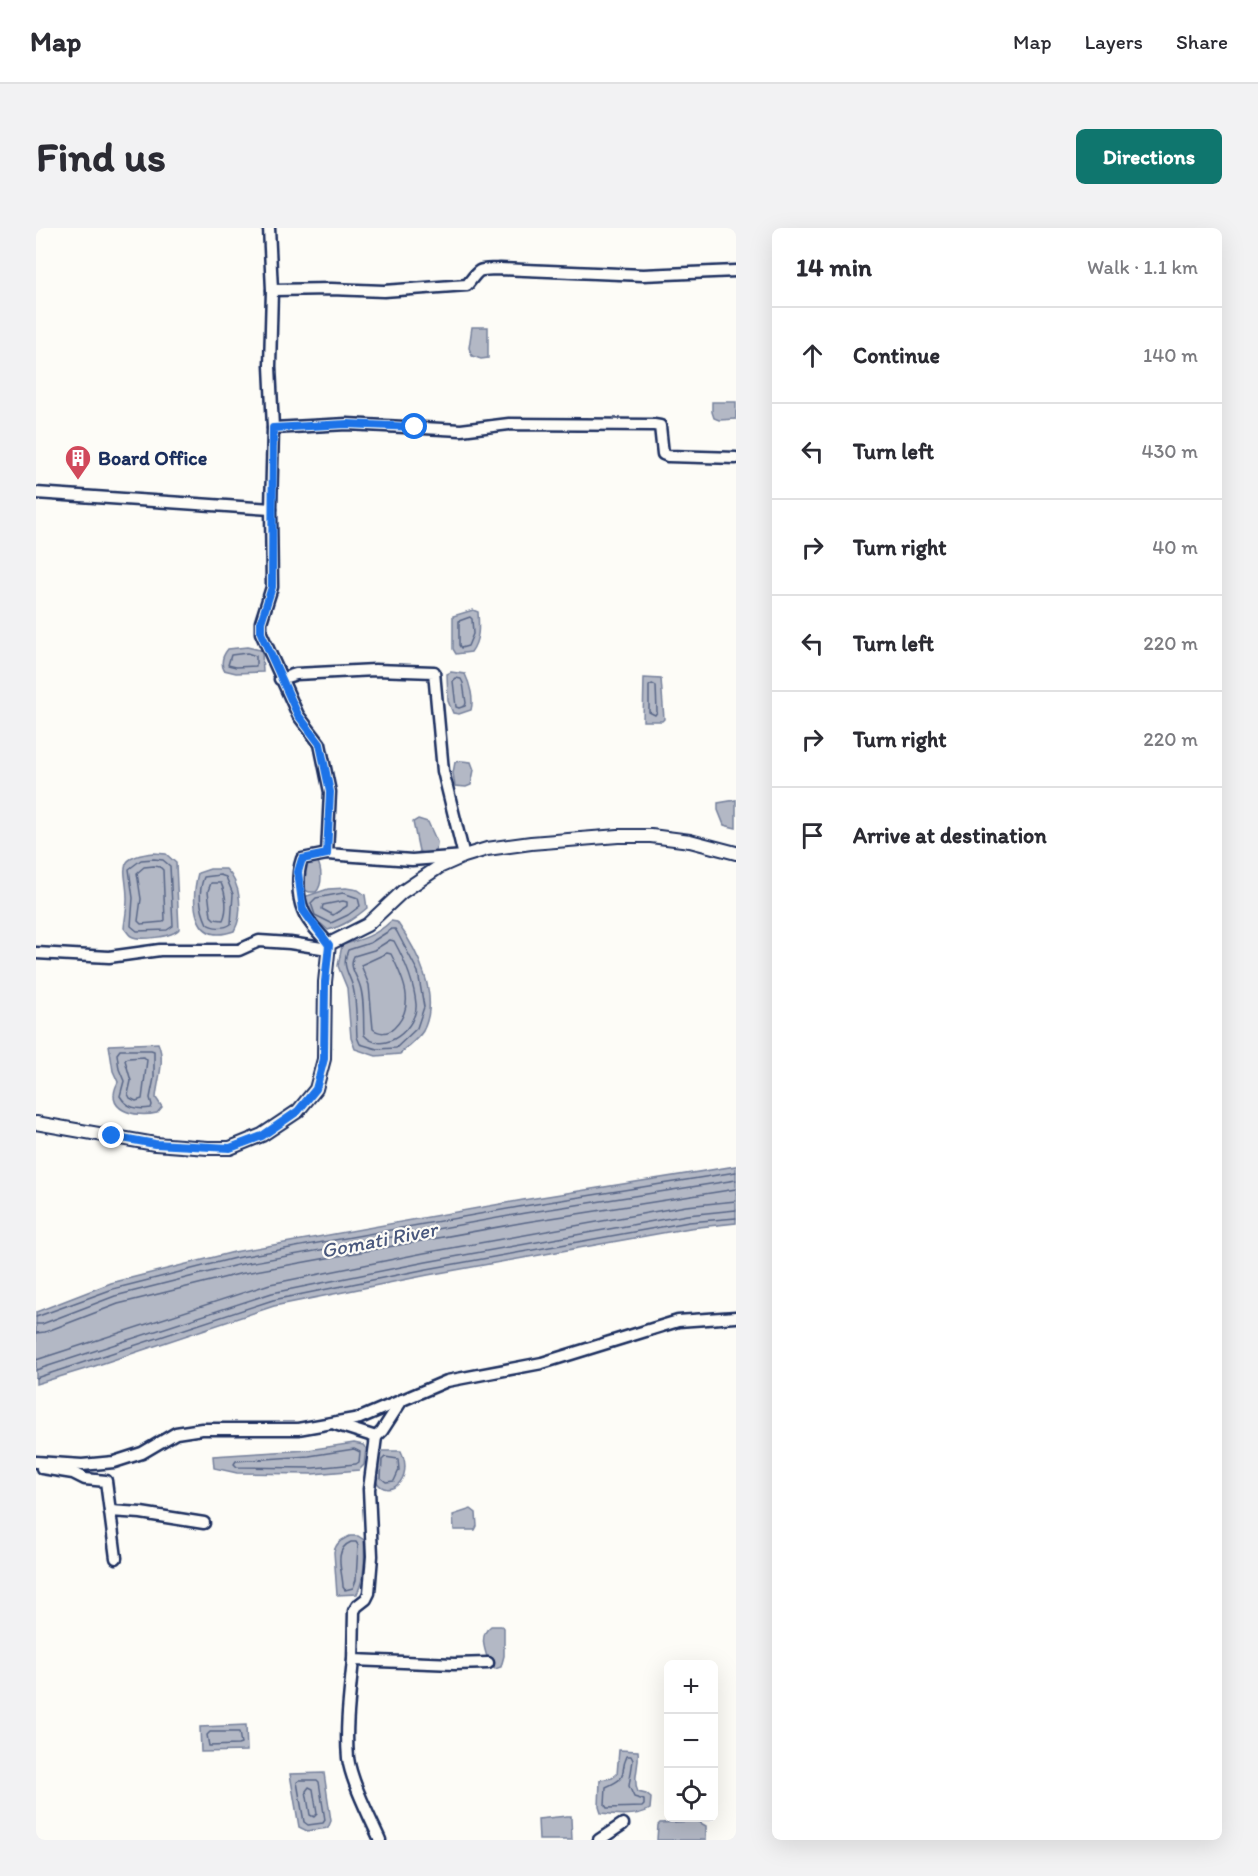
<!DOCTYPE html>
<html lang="en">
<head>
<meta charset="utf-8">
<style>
  body { margin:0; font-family:Itim,sans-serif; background:#f2f2f3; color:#2b2b33 }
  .controls { position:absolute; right:18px; bottom:18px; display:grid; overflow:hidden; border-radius:9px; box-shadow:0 6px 24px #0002 }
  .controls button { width:54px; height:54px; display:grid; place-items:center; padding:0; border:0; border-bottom:2px solid #e1e1e2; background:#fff; color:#2b2b33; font:30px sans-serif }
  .stop { position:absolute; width:18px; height:18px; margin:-14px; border:4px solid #1a73e8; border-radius:50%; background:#fff }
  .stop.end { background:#1a73e8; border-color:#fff; box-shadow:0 2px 6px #0008 }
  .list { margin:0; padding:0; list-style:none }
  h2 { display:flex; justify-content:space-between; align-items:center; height:78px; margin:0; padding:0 24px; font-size:26px }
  h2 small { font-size:20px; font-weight:400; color:#7c7c81 }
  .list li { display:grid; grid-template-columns:39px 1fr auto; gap:18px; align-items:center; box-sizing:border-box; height:96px; padding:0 24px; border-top:2px solid #e1e1e2 }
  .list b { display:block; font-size:22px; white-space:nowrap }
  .list em { font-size:20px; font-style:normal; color:#7c7c81 }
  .icon { flex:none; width:33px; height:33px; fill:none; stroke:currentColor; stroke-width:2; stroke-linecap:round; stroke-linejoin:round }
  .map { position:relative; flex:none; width:700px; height:1612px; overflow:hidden; border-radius:9px }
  header { display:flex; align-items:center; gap:36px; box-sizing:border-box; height:84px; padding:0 30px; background:#fff; border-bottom:2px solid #e1e1e2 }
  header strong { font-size:28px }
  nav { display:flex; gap:33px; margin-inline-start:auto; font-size:21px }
  .intro { display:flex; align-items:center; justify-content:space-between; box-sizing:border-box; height:144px; padding:0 36px }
  h1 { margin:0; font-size:42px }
  .button { padding:15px 27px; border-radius:9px; background:#0f766e; color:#fff; font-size:21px; font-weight:700 }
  main { display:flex; gap:36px; padding:0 36px }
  aside { flex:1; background:#fff; border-radius:9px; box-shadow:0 6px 24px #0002 }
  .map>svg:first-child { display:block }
</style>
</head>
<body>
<header>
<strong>Map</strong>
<nav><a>Map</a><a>Layers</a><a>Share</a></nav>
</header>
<div class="intro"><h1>Find us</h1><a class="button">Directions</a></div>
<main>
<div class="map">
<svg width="700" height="1612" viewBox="0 0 700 1612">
  <rect width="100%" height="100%" fill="#fdfcf7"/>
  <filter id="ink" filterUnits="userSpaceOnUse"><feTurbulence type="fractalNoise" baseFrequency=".0167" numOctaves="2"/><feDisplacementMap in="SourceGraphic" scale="12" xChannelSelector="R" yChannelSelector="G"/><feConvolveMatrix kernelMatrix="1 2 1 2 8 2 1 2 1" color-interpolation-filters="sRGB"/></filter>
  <g filter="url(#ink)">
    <g fill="#b3b8c5" stroke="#76819c" stroke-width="1.5">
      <path d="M436,99H452V130L445,131L436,128L433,120Z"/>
      <path d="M676,174H700V191L683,192L678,190L676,184Z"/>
      <path d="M437,382L442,384C443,398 444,412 435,424L420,426L417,421V388Z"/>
      <path d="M211,419L224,422L226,424L227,444L200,445L188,442C184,434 187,427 192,421Z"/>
      <path d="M415,444L429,446C434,456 438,472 435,482L423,486L417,485L412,473L411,446Z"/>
      <path d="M608,450L625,451L628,491L626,493H607Z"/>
      <path d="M426,533L435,534L438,542L435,557L430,559L419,558L417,545L419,534Z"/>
      <path d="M700,572V600L688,597L682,582V575Z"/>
      <path d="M382,591L392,594L401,614L400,624C393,627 389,628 383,623L377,594Z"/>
      <path d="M118,625L130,626L140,635L143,701C137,709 103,713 95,708C93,707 90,702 88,700C89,690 91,681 91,671C91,642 77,629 118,625Z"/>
      <path d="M281,632C286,641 287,657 280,664H273L267,661L268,634Z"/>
      <path d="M174,641H190C205,655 208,686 198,703C156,718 155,673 162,645Z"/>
      <path d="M310,660L322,662L329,667L331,680C319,690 308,698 292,702L285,696L276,693L270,683L268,669L292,661Z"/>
      <path d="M355,693L361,694C381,722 405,768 387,803C382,811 371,819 364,826L340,828L319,821L315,810L311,760L302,738L306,717C325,712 341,707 355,693Z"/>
      <path d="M122,815C130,833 121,853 120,870L126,879L121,885C99,890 67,883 82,854L77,843L73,817Z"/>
      <path d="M700,938V995L654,1000L392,1047L238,1078L56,1139L0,1156V1084L75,1055L198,1024L487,972Z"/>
      <path d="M318,1215L327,1217L330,1220L328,1237L323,1242L277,1246L201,1245L178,1240L177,1228L272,1222Z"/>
      <path d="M344,1223H365C379,1251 352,1273 340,1253C336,1247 340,1232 340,1225Z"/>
      <path d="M435,1281L440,1285L441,1298L439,1302H418L417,1287Z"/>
      <path d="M314,1308H322L328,1312C329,1331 329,1348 321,1366L301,1367L298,1324C300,1315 305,1312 314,1308Z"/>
      <path d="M455,1398H465L468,1400V1428L465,1439L459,1441L454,1438C450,1424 441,1408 455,1398Z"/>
      <path d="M210,1497L211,1523L165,1524L164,1499Z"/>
      <path d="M583,1522L602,1523C604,1537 596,1551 602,1564L610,1566L615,1570L614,1581C602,1589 579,1587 565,1585L563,1579L564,1552L576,1550L581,1546Z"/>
      <path d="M288,1545L295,1593L292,1600L271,1603L263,1599L254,1546Z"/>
      <path d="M531,1588H535V1591L536,1612H503L502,1591Z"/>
      <path d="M661,1593L670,1598V1612H621L622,1597L624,1595Z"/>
    </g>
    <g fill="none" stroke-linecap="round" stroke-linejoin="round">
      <g stroke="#586687" stroke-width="1.5">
        <path d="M434,389L436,391L437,406L432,418L425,420L423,417V393Z"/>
        <path d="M211,425L220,428V438L200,439L192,437L195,427Z"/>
        <path d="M420,450L425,451L427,455L430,475L429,478L423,480L420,479L417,453Z"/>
        <path d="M616,456L620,458L621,484L619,487L613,484V458Z"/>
        <path d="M118,631L127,632L134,638L137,698L131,702L101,703L95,698L97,670L93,641L105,632Z"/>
        <path d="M118,638L124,639L127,642L129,692L127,694L105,696L102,693L105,671L101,645L108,639Z"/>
        <path d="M184,647L190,649L197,666L195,696C188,701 177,700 171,696C164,681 162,664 168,649Z"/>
        <path d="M175,655H185C190,666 192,681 187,692L178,691L175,688L172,663Z"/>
        <path d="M307,665L322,670L324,678L312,687L295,695L279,687L275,675L280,670Z"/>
        <path d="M307,673L311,674V678L297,687L286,681L287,677Z"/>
        <path d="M356,701H359L361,704L382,744L388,779L381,800L360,820L341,821L324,816L321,809C320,793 321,775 317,759C313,745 305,738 312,722L334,715Z"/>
        <path d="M354,712L358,713C369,733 378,753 380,776C382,799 348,829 328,807C327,791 329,770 323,755C319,745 313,738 318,728L338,722Z"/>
        <path d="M351,725L355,726C367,750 381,778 358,800C352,806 343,806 337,801L333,757L325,737Z"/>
        <path d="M84,822H115L118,823V850L114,870L116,877L115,880C101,882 91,880 84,868L88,853L83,841L81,826Z"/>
        <path d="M108,829L111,832L106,871L100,873L94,870L92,866L95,853L89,832L92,830Z"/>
        <path d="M0,1089L77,1061L199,1030L488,978L700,944"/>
        <path d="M0,1096H6L79,1068L201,1037L489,985L700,952"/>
        <path d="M0,1105L9,1104L82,1076L203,1046L490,994L700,961"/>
        <path d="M0,1132L234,1056L388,1025L650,978L700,973"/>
        <path d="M0,1142L236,1065L390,1034L651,987L700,982"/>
        <path d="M0,1150L237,1072L391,1041L653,994L700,990"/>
        <path d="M318,1221L324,1224L323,1234L320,1236L277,1240L201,1239L198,1236L200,1233L273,1228Z"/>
        <path d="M349,1229L362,1231L363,1242L358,1253L350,1254L345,1250L346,1232Z"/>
        <path d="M315,1314H320L322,1317L320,1352L317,1360L309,1362L307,1359C307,1344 296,1322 315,1314Z"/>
        <path d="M174,1504H203L205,1516L202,1517L173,1518L171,1507Z"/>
        <path d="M591,1528H595L597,1532L593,1558L598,1569L608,1572V1577L606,1579L571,1580L569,1577L570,1559C595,1548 582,1547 591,1528Z"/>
        <path d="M281,1552L283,1554L289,1592L287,1595L272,1597L268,1594L261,1554L264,1552Z"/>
        <path d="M273,1559L277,1561L281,1586L278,1589L274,1587L270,1563Z"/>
      </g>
      <g stroke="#1b2f5e" stroke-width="15">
        <g id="minor">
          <path d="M236,62L295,61L348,63L431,57C445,39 441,42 464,41L607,47L700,43"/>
          <path d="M237,200L311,196L425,202L473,196L618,197L624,198L627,226L632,228L700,230"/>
          <path d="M0,265L235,281L237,200L234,138L236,62L233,0"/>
          <path d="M235,281L236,359L225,394V405L262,487L284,516L294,564L291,626L376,632L428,628L407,543L398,444L339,442L260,446L244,451"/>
          <path d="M291,626L266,631C261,645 261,668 267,682C272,695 284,706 293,716"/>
          <path d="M0,725L73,729L124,722H203L223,713L254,715L292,721"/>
          <path d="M299,1196L340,1209L333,1261L336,1328L333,1365L330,1371L321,1378L318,1383L317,1432L418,1436L452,1435"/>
          <path d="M340,1209L346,1203L366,1172"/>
          <path d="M0,1234L46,1237L78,1234L106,1225L140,1205L166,1201H262L324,1190L411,1153L506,1135L642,1093L700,1089"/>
          <path d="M6,1240L37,1245L49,1251L70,1253L80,1330"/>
          <path d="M74,1283L105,1285L168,1295"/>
          <path d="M317,1432C314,1464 309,1498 312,1530C315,1553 334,1590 344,1612"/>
          <path d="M563,1612L587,1596"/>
        </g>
      </g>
      <g stroke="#1b2f5e" stroke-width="16">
        <path id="major" d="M0,895L119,916L172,920H194L226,907L262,883L280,861L288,831L289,754L293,716L331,697L366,664L403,639L428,628L451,621L495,615L582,608H615L654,613L700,625"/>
      </g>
      <use href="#minor" stroke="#fdfcf7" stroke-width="10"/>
      <use href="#major" stroke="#fdfcf7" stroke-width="12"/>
    </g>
  </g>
  <g fill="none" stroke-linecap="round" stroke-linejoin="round" filter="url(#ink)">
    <path stroke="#1a73e8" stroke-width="8" d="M76,908L119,916L194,920L226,908L262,883L280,861L288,831L289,754L293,717L267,682L262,644L266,631L291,626L294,564L284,516L262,487L225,405V394L236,359L237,200L311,196L379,199"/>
  </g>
  <defs>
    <g id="building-pin" transform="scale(1.35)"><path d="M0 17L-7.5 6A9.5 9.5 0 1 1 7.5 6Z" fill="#d1495b" stroke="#fdfcf7"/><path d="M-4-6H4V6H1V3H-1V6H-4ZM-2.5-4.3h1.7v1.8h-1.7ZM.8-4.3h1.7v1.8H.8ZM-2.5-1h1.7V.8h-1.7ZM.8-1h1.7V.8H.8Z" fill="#fff"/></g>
  </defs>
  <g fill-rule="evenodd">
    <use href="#building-pin" x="42" y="230"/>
  </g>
  <g text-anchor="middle" stroke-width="4.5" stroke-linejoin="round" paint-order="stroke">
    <g font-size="20" font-weight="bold" fill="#1b2f5e" stroke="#fdfcf7" text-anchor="start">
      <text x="62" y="237">Board Office</text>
    </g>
    <g font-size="21" font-style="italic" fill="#49587d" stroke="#fdfcf7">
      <text transform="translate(343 1012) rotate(-11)" y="7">Gomati River</text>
    </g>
  </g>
</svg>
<div class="controls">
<button>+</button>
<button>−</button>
<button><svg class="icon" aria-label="locate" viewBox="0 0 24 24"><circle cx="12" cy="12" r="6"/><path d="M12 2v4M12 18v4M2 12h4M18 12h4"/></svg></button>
</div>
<div class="stop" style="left:379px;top:199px"></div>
<div class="stop end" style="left:76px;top:908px"></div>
</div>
<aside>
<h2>14 min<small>Walk · 1.1 km</small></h2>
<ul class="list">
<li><svg class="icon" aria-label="ahead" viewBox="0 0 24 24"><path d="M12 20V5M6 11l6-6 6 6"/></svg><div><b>Continue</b></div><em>140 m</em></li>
<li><svg class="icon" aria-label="left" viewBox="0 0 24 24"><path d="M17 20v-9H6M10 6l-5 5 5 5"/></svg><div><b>Turn left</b></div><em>430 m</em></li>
<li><svg class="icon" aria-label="right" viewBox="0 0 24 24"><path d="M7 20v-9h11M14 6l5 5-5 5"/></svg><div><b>Turn right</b></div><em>40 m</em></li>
<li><svg class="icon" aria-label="left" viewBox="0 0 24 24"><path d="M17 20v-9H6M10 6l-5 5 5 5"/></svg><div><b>Turn left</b></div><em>220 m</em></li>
<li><svg class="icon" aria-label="right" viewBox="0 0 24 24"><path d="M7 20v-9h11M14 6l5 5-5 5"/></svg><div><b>Turn right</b></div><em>220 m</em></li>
<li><svg class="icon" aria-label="arrive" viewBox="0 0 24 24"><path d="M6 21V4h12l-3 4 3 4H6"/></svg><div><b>Arrive at destination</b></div></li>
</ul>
</aside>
</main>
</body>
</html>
